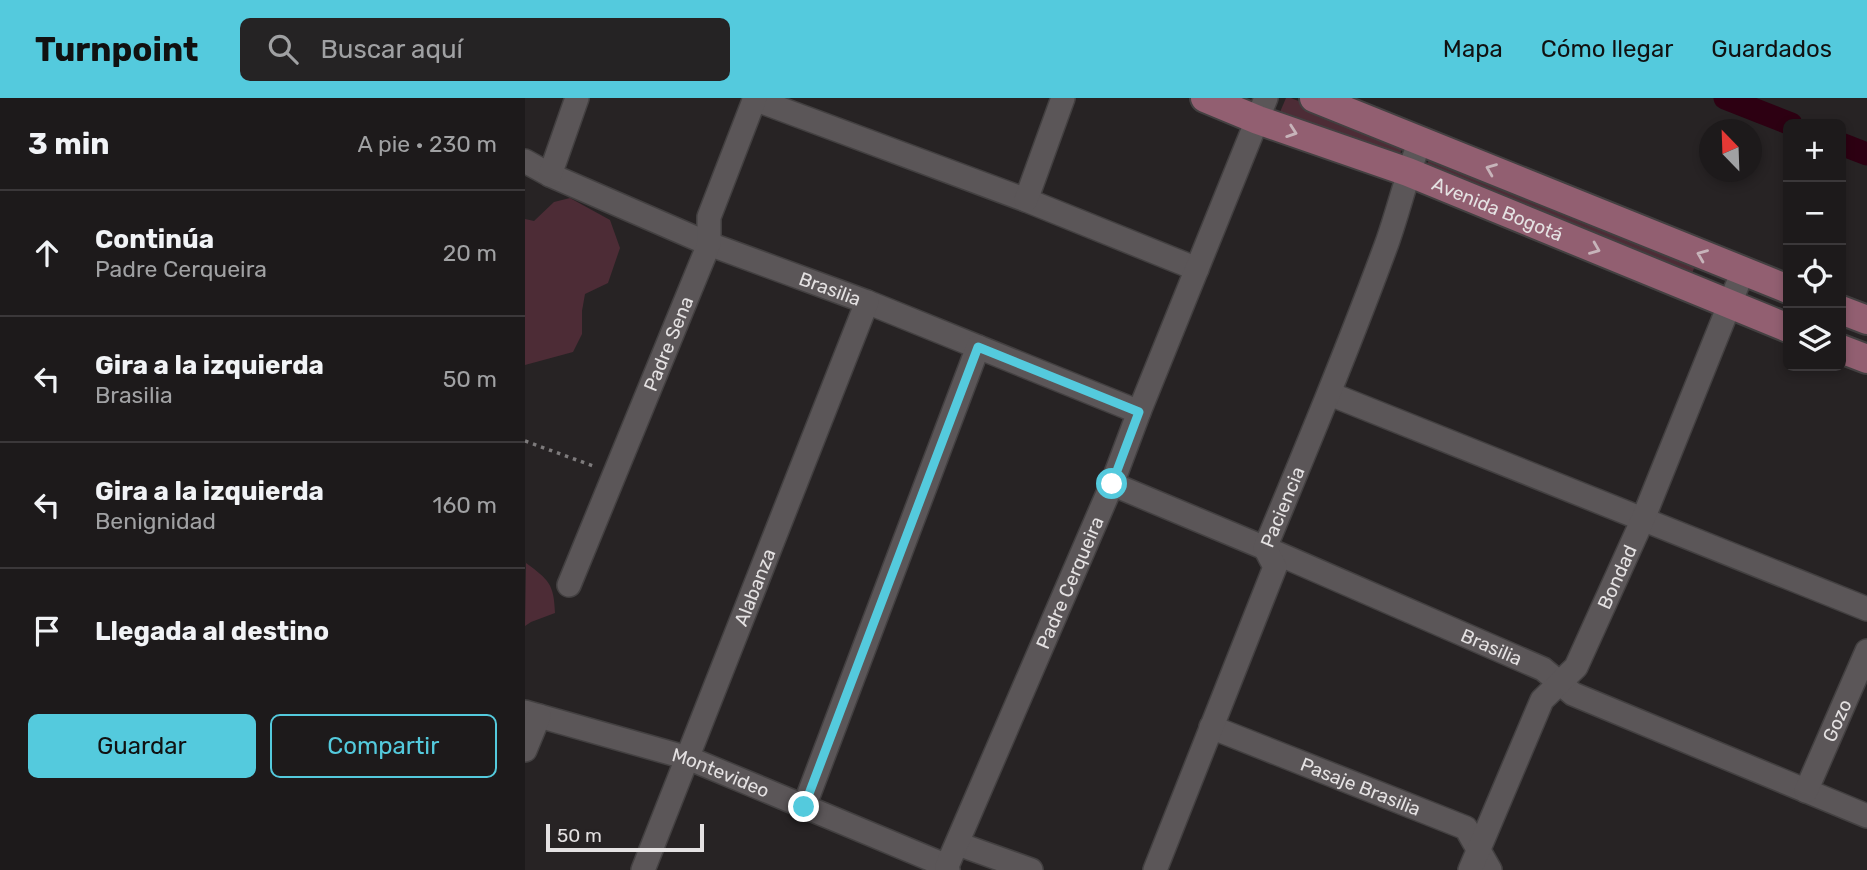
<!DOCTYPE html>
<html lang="es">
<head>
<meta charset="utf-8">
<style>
  body { margin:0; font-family:Rubik,sans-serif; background:#252324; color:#f1f3f6 }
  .controls { position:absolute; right:21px; top:21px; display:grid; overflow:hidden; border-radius:10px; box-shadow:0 4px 10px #0003 }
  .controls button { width:63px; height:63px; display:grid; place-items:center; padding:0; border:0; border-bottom:2px solid #3b383a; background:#1d1a1b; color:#f1f3f6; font:35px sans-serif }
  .compass { position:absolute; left:1174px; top:21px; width:63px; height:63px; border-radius:50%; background:#1d1a1b; box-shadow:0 4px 10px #0003; rotate:337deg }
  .scale { position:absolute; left:21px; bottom:18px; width:158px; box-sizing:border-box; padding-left:7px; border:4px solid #e4e1e2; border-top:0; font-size:19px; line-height:24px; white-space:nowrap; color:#e4e1e2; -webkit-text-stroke:5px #272324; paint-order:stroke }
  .stop { position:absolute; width:21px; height:21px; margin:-16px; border:5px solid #54cadd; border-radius:50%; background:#fff }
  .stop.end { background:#54cadd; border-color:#fff; box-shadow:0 2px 7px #0008 }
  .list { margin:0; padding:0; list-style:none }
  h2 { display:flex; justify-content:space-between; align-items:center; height:91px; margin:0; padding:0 28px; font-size:30px }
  h2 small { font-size:23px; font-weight:400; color:#a0a1a3 }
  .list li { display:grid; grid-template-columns:46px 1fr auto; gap:21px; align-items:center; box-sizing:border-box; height:126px; padding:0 28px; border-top:2px solid #3b383a }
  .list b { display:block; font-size:26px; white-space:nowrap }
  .list p { margin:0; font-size:23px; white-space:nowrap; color:#a0a1a3 }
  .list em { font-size:23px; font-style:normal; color:#a0a1a3 }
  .actions { display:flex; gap:14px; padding:21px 28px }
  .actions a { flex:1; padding:16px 0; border:2px solid #54cadd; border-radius:10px; text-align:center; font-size:24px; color:#54cadd }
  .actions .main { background:#54cadd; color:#111 }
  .icon { flex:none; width:38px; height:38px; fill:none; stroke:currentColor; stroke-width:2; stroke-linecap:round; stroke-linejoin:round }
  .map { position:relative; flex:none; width:1342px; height:772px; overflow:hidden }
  header { display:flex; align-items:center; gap:42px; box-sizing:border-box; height:98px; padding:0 35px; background:#54cadd; color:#111 }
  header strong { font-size:33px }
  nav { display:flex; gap:38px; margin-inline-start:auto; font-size:24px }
  .search { width:490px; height:63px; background:#252324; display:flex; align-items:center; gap:18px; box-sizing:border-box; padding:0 24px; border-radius:10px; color:#a0a1a3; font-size:26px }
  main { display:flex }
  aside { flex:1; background:#1d1a1b }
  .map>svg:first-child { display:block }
</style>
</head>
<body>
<header>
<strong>Turnpoint</strong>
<div class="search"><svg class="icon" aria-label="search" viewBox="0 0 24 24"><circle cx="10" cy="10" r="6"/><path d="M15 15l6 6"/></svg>Buscar aquí</div>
<nav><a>Mapa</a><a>Cómo llegar</a><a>Guardados</a></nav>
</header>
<main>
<aside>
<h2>3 min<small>A pie · 230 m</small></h2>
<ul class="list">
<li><svg class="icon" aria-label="ahead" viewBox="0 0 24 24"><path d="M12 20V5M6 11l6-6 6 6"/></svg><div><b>Continúa</b><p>Padre Cerqueira</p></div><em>20 m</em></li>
<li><svg class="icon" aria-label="left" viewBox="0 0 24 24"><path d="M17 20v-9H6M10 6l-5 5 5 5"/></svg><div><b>Gira a la izquierda</b><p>Brasilia</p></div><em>50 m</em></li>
<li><svg class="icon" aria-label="left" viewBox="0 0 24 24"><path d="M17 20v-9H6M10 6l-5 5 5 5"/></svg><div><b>Gira a la izquierda</b><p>Benignidad</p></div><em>160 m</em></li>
<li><svg class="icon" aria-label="arrive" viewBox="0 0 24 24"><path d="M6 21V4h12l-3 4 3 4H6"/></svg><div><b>Llegada al destino</b></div></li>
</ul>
<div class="actions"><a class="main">Guardar</a><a>Compartir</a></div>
</aside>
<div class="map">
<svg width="1342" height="772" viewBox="0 0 1342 772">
  <rect width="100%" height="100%" fill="#272324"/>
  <g fill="#4d2c36">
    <path d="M761,0H766L879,45L873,61L755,14Z"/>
    <path d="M906,57L1171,165L1165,181L899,73Z"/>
    <path d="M45,100L85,122L95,150L83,185L60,196L57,213V236L48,254L0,267V121L9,123L29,104Z"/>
    <path d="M1,465C24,482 29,486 30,515L6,524L0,528Z"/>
  </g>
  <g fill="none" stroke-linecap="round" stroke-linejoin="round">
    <g stroke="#2d0012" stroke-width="23">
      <path d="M1200,0L1266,26"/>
      <path d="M1316,46L1342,56"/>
    </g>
    <g stroke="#434041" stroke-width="26">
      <g id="minor">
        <path d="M229,1L501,102L672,171"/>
        <path id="s1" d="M0,63L25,77L184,146L342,204L614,314"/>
        <path d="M25,77L52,0"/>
        <path d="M501,102L538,0"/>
        <path d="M805,296L1342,511"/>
        <path id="s2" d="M587,386L740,450L1018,571L1048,596L1342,718"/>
        <path id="s3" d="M44,487L184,146V119L230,0"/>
        <path id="s4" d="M0,614L163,660L422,768"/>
        <path id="s5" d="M686,629L941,730L965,772"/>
        <path d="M0,652L14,618"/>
        <path id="s6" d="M1281,693L1342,553"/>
        <path d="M279,709L453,249"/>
        <path d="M433,746L506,772"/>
        <path id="s7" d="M118,772L342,204"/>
        <path id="s8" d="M423,772L422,768L587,386L614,314L741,0"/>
        <path id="s9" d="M630,772L750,469L740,450C782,349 824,248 862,145C874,111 882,76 895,43"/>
        <path id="s10" d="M945,772L1017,602L1051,569L1118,421L1218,173"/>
      </g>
    </g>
    <g stroke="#434041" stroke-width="32">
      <g id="major">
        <path id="s11" d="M680,0L733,22L883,74L1263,230"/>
        <path d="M789,0L1263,191"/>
        <path d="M1316,212L1342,222"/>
        <path d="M1316,251L1342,261"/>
      </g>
    </g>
    <path stroke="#7e7b7c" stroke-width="3.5" stroke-dasharray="3.5 5" stroke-linecap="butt" d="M0,343L71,369"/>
    <use href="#minor" stroke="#5b5658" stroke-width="23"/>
    <use href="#major" stroke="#925f71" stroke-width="28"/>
  </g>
  <defs><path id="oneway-chevron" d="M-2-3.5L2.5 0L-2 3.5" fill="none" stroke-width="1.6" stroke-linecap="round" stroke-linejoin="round" transform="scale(1.75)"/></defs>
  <g stroke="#c7b4ba">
    <use href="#oneway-chevron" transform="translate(767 34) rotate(19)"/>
    <use href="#oneway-chevron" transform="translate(966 71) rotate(-158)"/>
    <use href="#oneway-chevron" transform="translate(1070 151) rotate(22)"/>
    <use href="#oneway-chevron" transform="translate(1177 157) rotate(-158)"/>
  </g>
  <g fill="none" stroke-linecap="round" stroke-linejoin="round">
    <path stroke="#54cadd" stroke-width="9" d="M279,709L453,249L614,314L587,386"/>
  </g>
  <g text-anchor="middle" stroke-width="7" stroke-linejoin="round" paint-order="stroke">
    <g font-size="19" fill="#e4e1e2" stroke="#272324">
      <text dy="7" stroke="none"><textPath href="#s11" startOffset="313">Avenida Bogotá</textPath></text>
      <text dy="7" stroke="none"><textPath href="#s1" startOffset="331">Brasilia</textPath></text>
      <text dy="7" stroke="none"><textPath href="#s3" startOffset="261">Padre Sena</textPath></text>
      <text dy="7" stroke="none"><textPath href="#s9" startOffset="392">Paciencia</textPath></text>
      <text dy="7" stroke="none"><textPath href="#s10" startOffset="331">Bondad</textPath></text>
      <text dy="7" stroke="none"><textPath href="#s8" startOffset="313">Padre Cerqueira</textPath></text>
      <text dy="7" stroke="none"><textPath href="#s7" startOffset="304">Alabanza</textPath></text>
      <text dy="7" stroke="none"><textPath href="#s2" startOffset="413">Brasilia</textPath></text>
      <text dy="7" stroke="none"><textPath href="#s6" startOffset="77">Gozo</textPath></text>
      <text dy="7" stroke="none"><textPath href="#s4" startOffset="205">Montevideo</textPath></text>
      <text dy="7" stroke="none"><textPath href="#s5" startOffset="161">Pasaje Brasilia</textPath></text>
    </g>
  </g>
</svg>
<div class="controls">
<button>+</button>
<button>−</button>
<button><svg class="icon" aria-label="locate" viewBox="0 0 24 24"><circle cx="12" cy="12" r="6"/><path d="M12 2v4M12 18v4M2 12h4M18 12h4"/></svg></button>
<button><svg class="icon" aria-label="layers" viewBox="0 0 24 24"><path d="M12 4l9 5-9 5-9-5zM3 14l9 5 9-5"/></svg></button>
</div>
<svg class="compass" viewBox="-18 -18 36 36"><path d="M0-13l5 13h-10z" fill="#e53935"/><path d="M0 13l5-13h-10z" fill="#a0a1a3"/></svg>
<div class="scale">50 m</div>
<div class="stop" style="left:587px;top:386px"></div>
<div class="stop end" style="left:279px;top:709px"></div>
</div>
</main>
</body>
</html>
